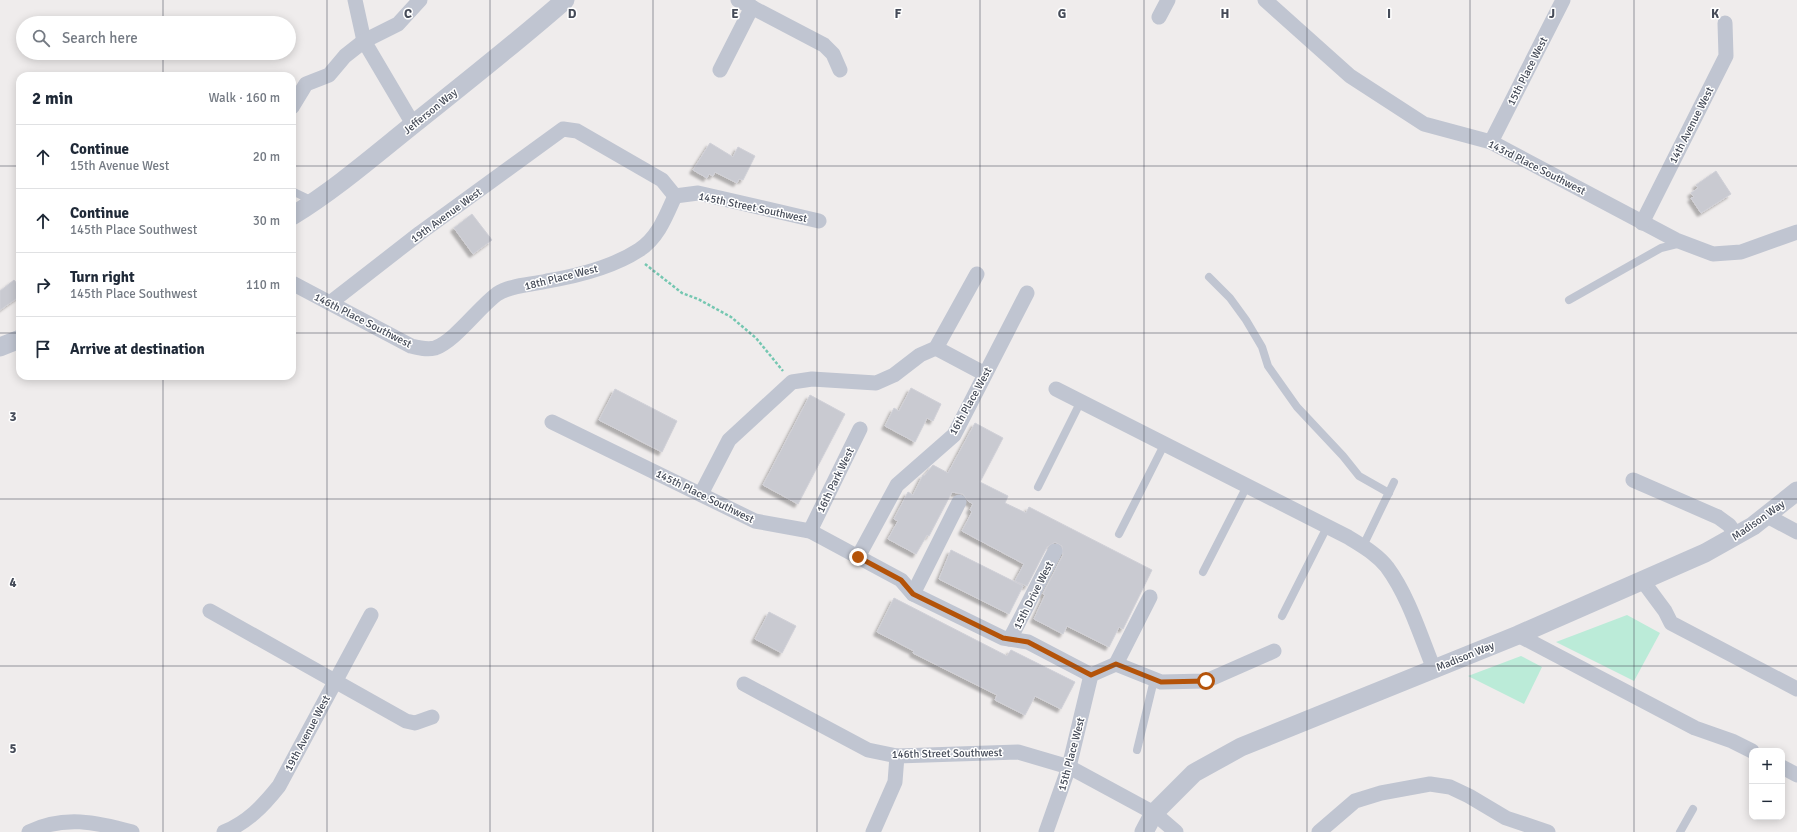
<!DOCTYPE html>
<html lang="en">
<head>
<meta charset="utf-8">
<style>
  body { margin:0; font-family:Signika,sans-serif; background:#f2f2f3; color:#1f2937 }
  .controls { position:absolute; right:12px; bottom:12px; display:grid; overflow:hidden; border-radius:8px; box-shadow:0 2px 10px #0003 }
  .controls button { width:36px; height:36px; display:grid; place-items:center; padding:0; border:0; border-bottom:1px solid #e0e1e3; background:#fff; color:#1f2937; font:20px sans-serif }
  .stop { position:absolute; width:12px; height:12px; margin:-9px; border:3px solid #b45309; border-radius:50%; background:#fff }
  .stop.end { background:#b45309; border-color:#fff; box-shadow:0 1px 4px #0008 }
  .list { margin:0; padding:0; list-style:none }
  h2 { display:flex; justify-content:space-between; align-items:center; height:52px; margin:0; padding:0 16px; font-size:17px }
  h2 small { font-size:13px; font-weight:400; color:#747a83 }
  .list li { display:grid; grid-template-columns:26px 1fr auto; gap:12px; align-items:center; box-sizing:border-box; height:64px; padding:0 16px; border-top:1px solid #e0e1e3 }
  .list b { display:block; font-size:15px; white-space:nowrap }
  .list p { margin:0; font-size:13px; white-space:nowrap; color:#747a83 }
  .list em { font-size:13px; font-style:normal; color:#747a83 }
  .icon { flex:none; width:22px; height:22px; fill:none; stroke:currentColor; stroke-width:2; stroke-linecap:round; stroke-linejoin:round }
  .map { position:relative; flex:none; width:1797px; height:832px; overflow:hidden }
  .search { position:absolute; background:#fff; box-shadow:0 2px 10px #0003; left:16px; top:16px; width:280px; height:44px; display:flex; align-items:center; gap:10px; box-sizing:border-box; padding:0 14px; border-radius:22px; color:#747a83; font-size:15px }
  .panel { position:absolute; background:#fff; box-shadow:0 2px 10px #0003; left:16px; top:72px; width:280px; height:308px; border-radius:12px }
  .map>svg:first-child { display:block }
</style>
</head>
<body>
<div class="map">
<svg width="1797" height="832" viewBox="0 0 1797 832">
  <defs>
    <filter id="shadow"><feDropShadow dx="-3.5" dy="3.5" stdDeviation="1" flood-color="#0004"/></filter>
  </defs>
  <rect width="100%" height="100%" fill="#efecec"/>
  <g fill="#bbebd8">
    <path d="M1627,615L1660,633L1634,681L1556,642Z"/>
    <path d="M1521,656L1542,667L1524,704L1468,676Z"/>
  </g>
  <g fill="#c9cad1" stroke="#d0d0d7" filter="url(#shadow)">
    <path d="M710,143L733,157L738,147L755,156L743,180L739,179L737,183L715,172L713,176L709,174L707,178L693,170Z"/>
    <path d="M1716,171L1731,194L1701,213L1691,198L1694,197L1691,193L1698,188L1696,185Z"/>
    <path d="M472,214L492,240L473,254L454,228Z"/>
    <path d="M14,280L20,287V296L0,310V291Z"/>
    <path d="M911,388L941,404L933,421L927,418L915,442L885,426L894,408L899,411Z"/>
    <path d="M615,389L677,421L662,452L599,420Z"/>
    <path d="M810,395L845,414L798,504L763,485Z"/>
    <path d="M975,423L1003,438L980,482L1008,496L1005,503L1026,513L1029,507L1152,570L1123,629L1119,627L1109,647L1067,626L1063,634L1034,619L1045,595L1043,594L1063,555L1062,546L1055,542L1047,547L1027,586L1015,581L1024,564L962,531L972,512L970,510L973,504L968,501L963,494L952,492L929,536L927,535L916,554L888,539L898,521L894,519L908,492L913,495L923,475L924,476L933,465L948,473Z"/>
    <path d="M951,550L1023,586L1009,614L939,579Z"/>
    <path d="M894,598L1007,656L1011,650L1075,682L1061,709L1035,696L1025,715L995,700L997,695L913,653L914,651L877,632Z"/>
    <path d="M769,612L796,626L782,653L755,639Z"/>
  </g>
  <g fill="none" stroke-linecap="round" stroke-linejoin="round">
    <path stroke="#75c7b1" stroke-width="2.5" stroke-dasharray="3 2" stroke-linecap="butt" d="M645,264L682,293L698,299L731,317L756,338L783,371"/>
    <g stroke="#c0c5d1" stroke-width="8">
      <path d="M292,191L313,201"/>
      <path d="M1209,277L1230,298L1246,320L1262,347L1268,366L1297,407L1343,456L1359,476L1389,493"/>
      <path d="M1569,300L1661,248L1681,243"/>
      <path d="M1038,487L1081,401"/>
      <path d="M1119,534L1165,443"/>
      <path d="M1363,546L1394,482"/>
      <path d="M1203,572L1247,486"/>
      <path d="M1282,616L1327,527"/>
      <path d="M1137,750L1154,680"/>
      <path d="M1680,832L1693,809"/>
    </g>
    <g stroke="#c0c5d1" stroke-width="15">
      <path d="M355,0L364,41L413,124"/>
      <path d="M738,0L824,45L833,54L840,70"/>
      <path d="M1265,0L1350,76L1424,124L1491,142L1676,240L1713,254L1741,252L1797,232"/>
      <path d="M1159,17L1168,0"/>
      <path d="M720,70L752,7"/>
      <path d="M292,107L306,84L329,75L345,56L364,41L398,24L420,0"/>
      <path d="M1491,142L1563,0"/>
      <path d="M1642,223L1726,56L1725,23"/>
      <path d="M292,283L411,346C419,348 427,350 435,348C456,340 478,308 497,294C510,285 531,285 547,281C577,276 613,267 639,250C658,238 666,216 675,196"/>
      <path d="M330,303L420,233L563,129L577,131L662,180L675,196L698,193L819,221"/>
      <path d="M936,348L985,374"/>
      <path d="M1056,389L1348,537C1362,546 1377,554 1387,567C1409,597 1420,635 1434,669"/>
      <path d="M552,422L755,521L810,531L901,580L913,594L1003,638L1028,642L1091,675L1116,664L1161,682L1206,681L1274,651"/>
      <path d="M1633,480L1718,517L1729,525L1737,536"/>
      <path d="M701,494L729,440L792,382L812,379L876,383L894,375L920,355L936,348L977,274"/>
      <path d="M1767,516L1797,532"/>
      <path d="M810,531L860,429"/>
      <path d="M858,557L897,485L954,435L1027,293"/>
      <path d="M1642,580L1665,611L1671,623L1797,689"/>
      <path d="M913,594L959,502"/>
      <path d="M210,611L406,721L415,723L432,717"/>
      <path d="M1518,635L1695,728L1732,741L1752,751"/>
      <path d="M1010,639L1055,551"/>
      <path d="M1116,664L1150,597"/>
      <path d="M744,684L868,750L897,756L1018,752L1069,767L1154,813L1176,832"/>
      <path d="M1782,767L1797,775"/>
      <path d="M29,832C63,815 97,822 132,832"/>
      <path d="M224,832C248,822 263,806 279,786L371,615"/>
      <path d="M873,832L895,782L897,756"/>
      <path d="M1046,832L1069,767L1091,675"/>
      <path d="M1319,832L1355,801L1381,793L1430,784L1450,787L1469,796L1506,818L1548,832"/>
    </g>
    <g stroke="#c0c5d1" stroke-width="19">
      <path d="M292,216C336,189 375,155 415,123C465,83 516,43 565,0"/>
      <path d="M0,347L20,339"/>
      <path d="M1144,832L1154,813L1194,773L1241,747L1518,635L1705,553L1753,526L1797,491"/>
    </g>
  </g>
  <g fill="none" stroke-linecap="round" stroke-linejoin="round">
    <path stroke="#b45309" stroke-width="5" d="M858,557L901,580L913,594L1003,638L1028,642L1091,675L1116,664L1161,682L1206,681"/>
  </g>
  <path fill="none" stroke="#454b58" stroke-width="1" stroke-opacity="0.55" d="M163,0V23M327,0V832M490,0V832M653,0V832M817,0V832M980,0V832M1144,0V832M1307,0V832M1470,0V832M1634,0V832M163,53V76M0,166H20M292,166H1797M0,333H20M292,333H1797M163,376V832M0,499H1797M0,666H1797"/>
  <g text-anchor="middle" stroke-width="3" stroke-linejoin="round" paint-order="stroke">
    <g font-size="11" fill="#454b58" stroke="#fff">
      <text transform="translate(1527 71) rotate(-63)" y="4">15th Place West</text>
      <text transform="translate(430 111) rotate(-39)" y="4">Jefferson Way</text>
      <text transform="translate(1691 125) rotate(-63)" y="4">14th Avenue West</text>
      <text transform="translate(1537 167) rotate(27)" y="4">143rd Place Southwest</text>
      <text transform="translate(753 207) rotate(12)" y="4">145th Street Southwest</text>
      <text transform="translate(446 215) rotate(-36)" y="4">19th Avenue West</text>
      <text transform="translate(561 277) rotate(-14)" y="4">18th Place West</text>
      <text transform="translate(363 320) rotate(27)" y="4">146th Place Southwest</text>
      <text transform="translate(970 401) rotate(-61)" y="4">16th Place West</text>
      <text transform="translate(835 480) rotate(-64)" y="4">16th Park West</text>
      <text transform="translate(705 496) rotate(26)" y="4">145th Place Southwest</text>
      <text transform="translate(1758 520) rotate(-35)" y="4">Madison Way</text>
      <text transform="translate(1033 595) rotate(-63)" y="4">15th Drive West</text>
      <text transform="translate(1465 656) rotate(-22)" y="4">Madison Way</text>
      <text transform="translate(307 733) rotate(-62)" y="4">19th Avenue West</text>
      <text transform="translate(947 753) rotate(-1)" y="4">146th Street Southwest</text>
      <text transform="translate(1071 754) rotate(-75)" y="4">15th Place West</text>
    </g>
  </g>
  <g font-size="13" text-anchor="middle" font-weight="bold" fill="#454b58" stroke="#fff" stroke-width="3" stroke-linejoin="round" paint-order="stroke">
    <text x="408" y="18">C</text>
    <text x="572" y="18">D</text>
    <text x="735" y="18">E</text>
    <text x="898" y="18">F</text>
    <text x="1062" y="18">G</text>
    <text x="1225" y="18">H</text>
    <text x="1389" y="18">I</text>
    <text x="1552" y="18">J</text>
    <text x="1715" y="18">K</text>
    <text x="13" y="421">3</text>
    <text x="13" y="587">4</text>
    <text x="13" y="753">5</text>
  </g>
</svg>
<div class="controls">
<button>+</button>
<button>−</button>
</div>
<div class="stop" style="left:1206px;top:681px"></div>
<div class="stop end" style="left:858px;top:557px"></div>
<div class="search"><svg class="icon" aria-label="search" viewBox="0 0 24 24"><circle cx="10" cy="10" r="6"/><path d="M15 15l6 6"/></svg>Search here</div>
<section class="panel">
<h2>2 min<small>Walk · 160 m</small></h2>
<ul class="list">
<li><svg class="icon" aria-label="ahead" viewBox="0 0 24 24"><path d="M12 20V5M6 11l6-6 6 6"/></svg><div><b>Continue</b><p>15th Avenue West</p></div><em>20 m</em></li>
<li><svg class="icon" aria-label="ahead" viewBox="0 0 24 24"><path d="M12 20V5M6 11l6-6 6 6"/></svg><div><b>Continue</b><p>145th Place Southwest</p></div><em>30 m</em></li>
<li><svg class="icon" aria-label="right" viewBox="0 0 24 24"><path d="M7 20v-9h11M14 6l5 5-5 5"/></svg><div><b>Turn right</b><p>145th Place Southwest</p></div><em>110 m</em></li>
<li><svg class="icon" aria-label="arrive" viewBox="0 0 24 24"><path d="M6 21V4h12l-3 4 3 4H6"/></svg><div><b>Arrive at destination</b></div></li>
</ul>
</section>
</div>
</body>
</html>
